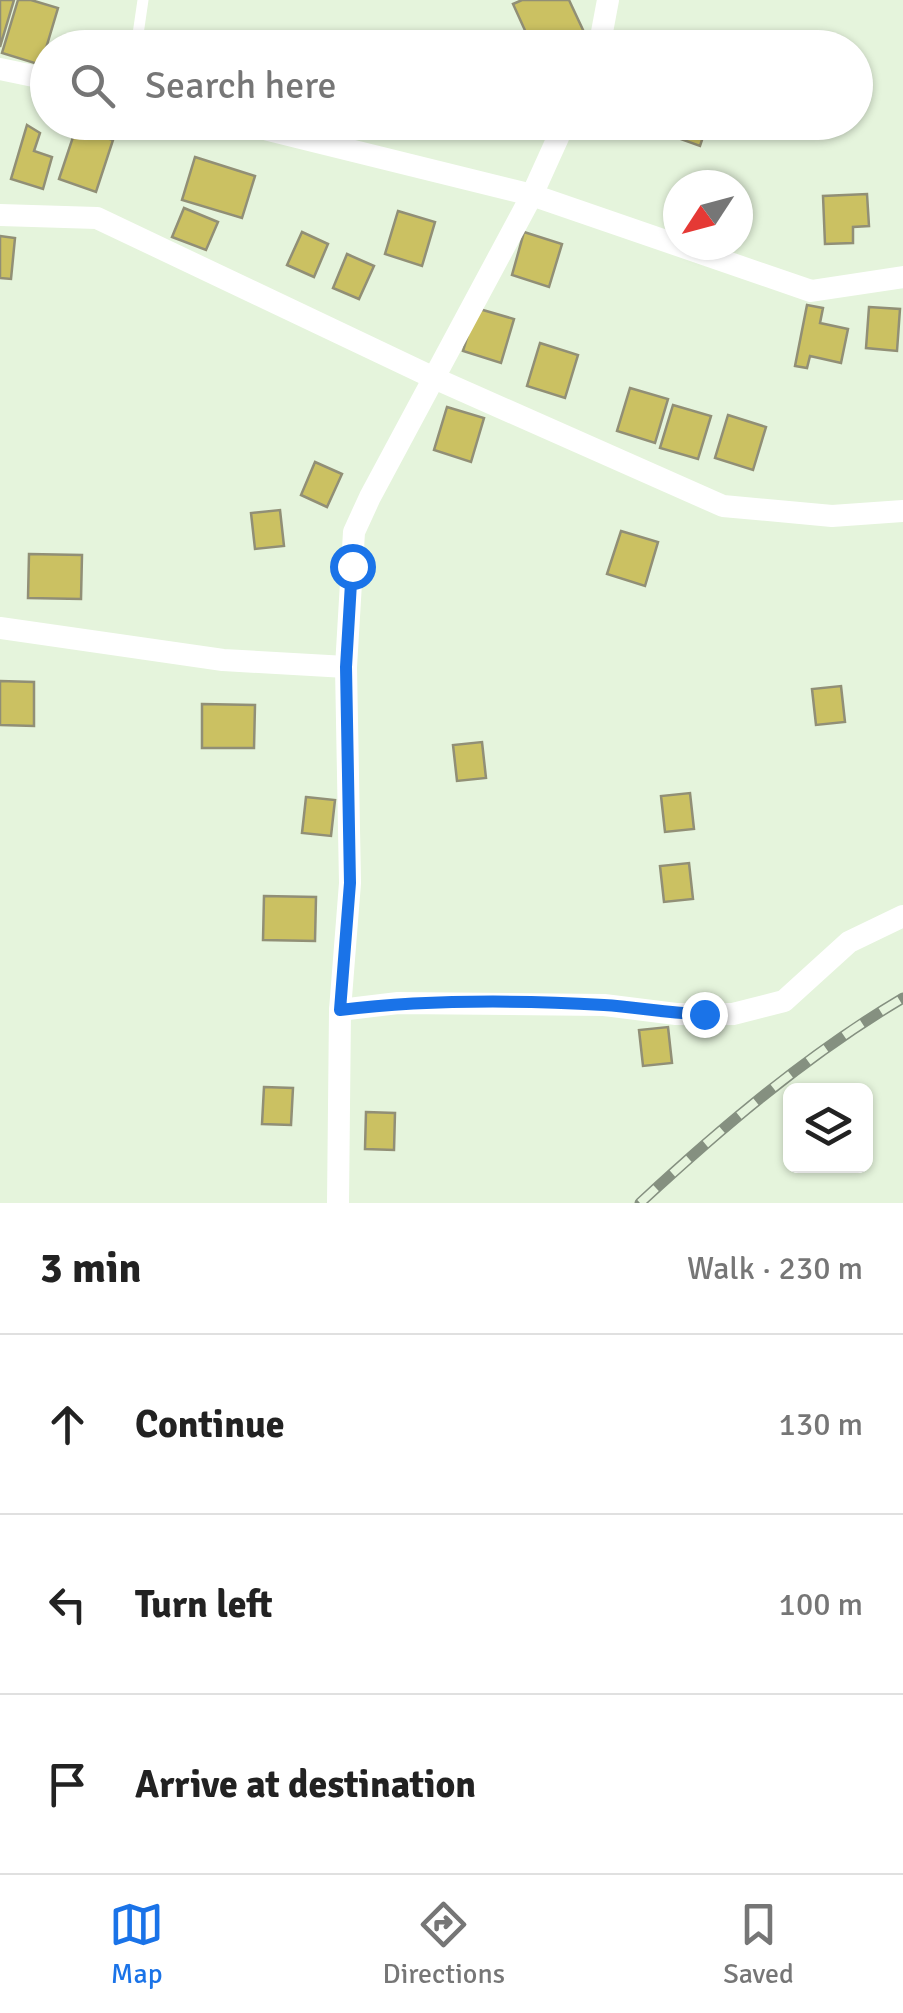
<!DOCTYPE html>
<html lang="en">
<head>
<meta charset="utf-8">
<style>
  body { margin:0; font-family:Signika,sans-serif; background:#f2f2f2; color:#222 }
  .controls { position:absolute; right:30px; bottom:30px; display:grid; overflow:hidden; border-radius:15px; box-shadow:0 2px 8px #0004 }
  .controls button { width:90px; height:90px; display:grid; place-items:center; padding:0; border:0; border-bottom:2px solid #e0e0e0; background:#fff; color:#222; font:50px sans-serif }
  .compass { position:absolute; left:663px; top:170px; width:90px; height:90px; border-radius:50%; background:#fff; box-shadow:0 2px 8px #0004; rotate:234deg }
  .stop { position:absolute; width:30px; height:30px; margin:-22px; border:8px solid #1a73e8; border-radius:50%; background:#fff }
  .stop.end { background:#1a73e8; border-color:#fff; box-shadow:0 2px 10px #0008 }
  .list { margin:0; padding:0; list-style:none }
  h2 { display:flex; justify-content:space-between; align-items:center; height:130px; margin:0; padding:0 40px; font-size:42px }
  h2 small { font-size:32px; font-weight:400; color:#767676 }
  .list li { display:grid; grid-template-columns:65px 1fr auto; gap:30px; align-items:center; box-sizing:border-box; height:180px; padding:0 40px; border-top:2px solid #e0e0e0 }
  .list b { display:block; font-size:38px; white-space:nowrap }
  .list em { font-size:32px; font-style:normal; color:#767676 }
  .icon { flex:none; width:55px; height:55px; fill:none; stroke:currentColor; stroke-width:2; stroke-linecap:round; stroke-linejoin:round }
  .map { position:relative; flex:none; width:903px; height:1203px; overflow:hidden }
  .search { position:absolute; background:#fff; box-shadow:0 2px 8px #0004; left:30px; right:30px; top:30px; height:110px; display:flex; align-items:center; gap:25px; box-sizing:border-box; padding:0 35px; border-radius:55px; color:#767676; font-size:38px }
  .sheet { height:670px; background:#fff }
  nav { display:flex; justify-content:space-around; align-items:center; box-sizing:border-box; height:140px; border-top:2px solid #e0e0e0; background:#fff; font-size:28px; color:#767676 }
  nav a { display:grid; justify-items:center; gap:5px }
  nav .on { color:#1a73e8 }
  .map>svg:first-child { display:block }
</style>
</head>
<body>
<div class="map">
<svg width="903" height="1203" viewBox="0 0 903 1203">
  <rect width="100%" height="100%" fill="#e5f4dc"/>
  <g fill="#cbc162" stroke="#918f76" stroke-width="2.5">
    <path d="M0,0H14L0,47Z"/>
    <path d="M18,0H31L58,8L41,65L2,53Z"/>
    <path d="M522,0H569L591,47L533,48L513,4Z"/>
    <path d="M656,122H708L700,146L653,129Z"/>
    <path d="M27,125L40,133L34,151L52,157L43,189L11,179Z"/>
    <path d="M76,128L113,140L96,192L59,179Z"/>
    <path d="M195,157L255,176L242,218L182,200Z"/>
    <path d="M867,194L869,226L853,227V243L825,244L823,196Z"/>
    <path d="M184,208L218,222L206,250L172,237Z"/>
    <path d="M398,211L435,222L422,266L385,254Z"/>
    <path d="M302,232L328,244L314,277L287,265Z"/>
    <path d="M524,232L562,244L549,287L512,275Z"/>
    <path d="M0,236L15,238L11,279L0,278Z"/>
    <path d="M347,254L374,266L359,299L333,288Z"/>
    <path d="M807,305L823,308L820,323L848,329L841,363L810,356L807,368L795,366Z"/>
    <path d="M869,307L900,309L897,351L866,348Z"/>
    <path d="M476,308L514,319L501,363L463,351Z"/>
    <path d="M540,343L578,355L565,398L527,386Z"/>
    <path d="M630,388L668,399L655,443L617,431Z"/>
    <path d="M673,405L711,416L698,459L660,448Z"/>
    <path d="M447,407L484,418L471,462L434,450Z"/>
    <path d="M728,415L766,427L753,470L715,458Z"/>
    <path d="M315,462L342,474L327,507L301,495Z"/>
    <path d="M280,510L284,546L255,549L251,513Z"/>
    <path d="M621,531L658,542L645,586L607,574Z"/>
    <path d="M29,554L82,555L81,599L28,598Z"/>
    <path d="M0,681L34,682V726L0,725Z"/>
    <path d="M841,686L845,722L816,725L812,689Z"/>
    <path d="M202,704L255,705L254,748H202Z"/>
    <path d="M482,742L486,778L457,781L453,745Z"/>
    <path d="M690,793L694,829L665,832L661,796Z"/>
    <path d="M306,797L335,800L331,836L302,833Z"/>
    <path d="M689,863L693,899L664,902L660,866Z"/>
    <path d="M264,896L316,897L315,941L263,940Z"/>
    <path d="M668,1027L672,1063L643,1066L639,1030Z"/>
    <path d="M264,1087L293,1088L291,1125L262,1124Z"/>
    <path d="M366,1112L395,1113L394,1150L365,1149Z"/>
  </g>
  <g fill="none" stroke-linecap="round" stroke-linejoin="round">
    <path stroke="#fff" stroke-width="11" d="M136,48L143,0"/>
    <g stroke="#fff" stroke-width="22">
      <path d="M599,48L608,0"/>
      <path d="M0,69L48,79"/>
      <path d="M236,122L532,195L811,291L903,277"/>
      <path d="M0,215L97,218L434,378L723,506L832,516L903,511"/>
      <path d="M0,628L223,660L346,667"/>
      <path d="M340,1010L398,1003L604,1005L676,1014H733L784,1001L849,942L903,916"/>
      <path d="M338,1203L340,1010L350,883L346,667L354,532L370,497L532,195L565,122"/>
    </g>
    <g stroke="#859080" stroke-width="11">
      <path id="rail" d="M640,1203C721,1128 808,1054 903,998"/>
    </g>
    <use href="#rail" stroke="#e5f4dc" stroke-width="8" stroke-dasharray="22" stroke-linecap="butt"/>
  </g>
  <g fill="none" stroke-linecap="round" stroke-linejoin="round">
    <path stroke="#1a73e8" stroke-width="12" d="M352,566L346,667L350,883L340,1010C423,1000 519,1000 604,1005C638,1007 670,1014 704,1014"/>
  </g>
</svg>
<div class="controls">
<button><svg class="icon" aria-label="layers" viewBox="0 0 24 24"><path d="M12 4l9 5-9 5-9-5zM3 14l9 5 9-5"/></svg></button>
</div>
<svg class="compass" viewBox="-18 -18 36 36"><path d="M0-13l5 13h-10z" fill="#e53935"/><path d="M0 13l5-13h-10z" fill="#767676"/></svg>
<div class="stop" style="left:352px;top:566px"></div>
<div class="stop end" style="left:704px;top:1014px"></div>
<div class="search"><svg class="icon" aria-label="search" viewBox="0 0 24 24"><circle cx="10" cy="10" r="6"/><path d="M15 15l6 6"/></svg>Search here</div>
</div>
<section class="sheet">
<h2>3 min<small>Walk · 230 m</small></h2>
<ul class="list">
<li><svg class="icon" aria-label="ahead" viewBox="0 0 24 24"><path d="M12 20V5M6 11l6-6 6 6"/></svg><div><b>Continue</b></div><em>130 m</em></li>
<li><svg class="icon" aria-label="left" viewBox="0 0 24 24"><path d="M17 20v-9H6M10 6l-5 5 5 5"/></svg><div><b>Turn left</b></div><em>100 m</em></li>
<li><svg class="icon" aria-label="arrive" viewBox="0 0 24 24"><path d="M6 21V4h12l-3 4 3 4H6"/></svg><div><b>Arrive at destination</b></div></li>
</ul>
</section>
<nav>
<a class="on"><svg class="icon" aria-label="map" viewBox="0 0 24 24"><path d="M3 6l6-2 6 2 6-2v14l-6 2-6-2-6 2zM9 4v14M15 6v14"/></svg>Map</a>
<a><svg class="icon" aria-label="directions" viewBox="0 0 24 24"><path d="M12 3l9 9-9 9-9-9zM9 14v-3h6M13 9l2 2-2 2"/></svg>Directions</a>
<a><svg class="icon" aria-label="saved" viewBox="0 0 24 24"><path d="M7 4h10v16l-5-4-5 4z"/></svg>Saved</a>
</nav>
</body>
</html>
